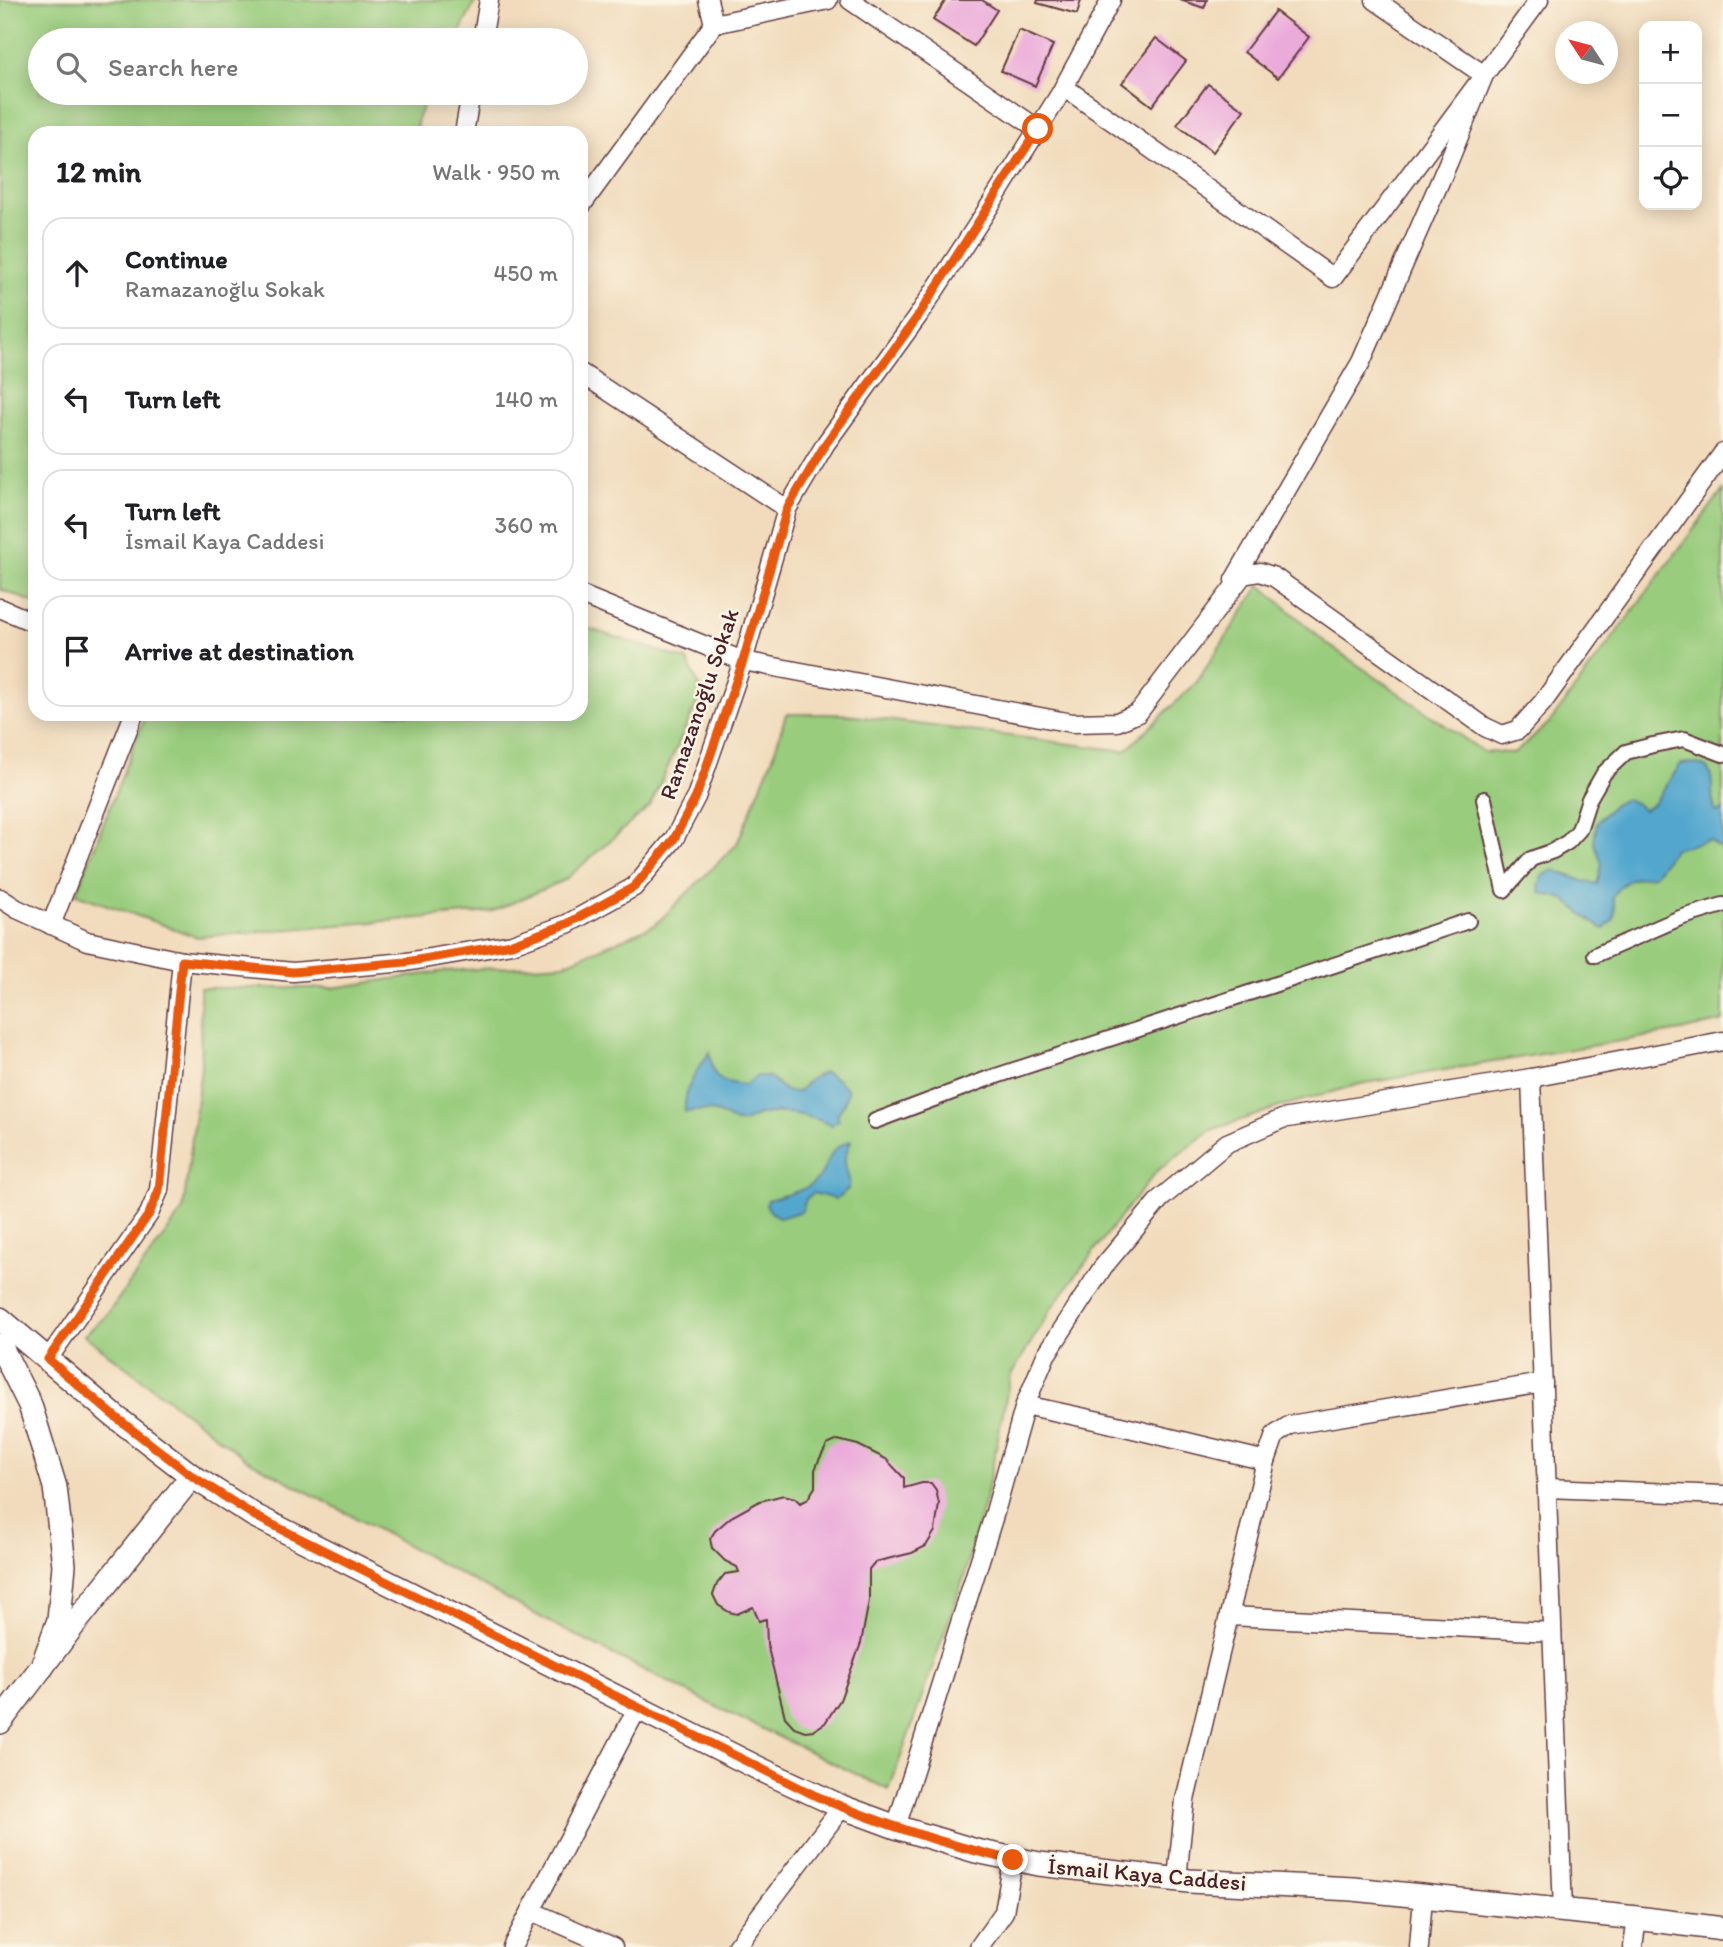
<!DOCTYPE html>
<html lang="en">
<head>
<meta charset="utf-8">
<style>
  body { margin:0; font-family:Itim,sans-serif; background:#f2f2f2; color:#202124 }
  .controls { position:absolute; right:21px; top:21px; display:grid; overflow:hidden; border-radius:14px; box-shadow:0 4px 18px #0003 }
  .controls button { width:63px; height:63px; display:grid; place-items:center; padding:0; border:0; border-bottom:2px solid #e0e0e0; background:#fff; color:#202124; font:35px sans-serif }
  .compass { position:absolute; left:1555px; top:21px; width:63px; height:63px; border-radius:50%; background:#fff; box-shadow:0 4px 18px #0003; rotate:306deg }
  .stop { position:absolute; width:21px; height:21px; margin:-16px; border:5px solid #ea580c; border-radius:50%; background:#fff }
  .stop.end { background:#ea580c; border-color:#fff; box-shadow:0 2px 7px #0008 }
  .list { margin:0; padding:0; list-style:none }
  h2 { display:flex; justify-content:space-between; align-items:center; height:91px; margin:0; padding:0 28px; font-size:30px }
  h2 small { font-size:23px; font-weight:400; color:#757577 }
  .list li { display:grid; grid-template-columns:46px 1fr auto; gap:21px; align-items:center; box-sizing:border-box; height:112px; margin:0 14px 14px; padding:0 14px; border:2px solid #e0e0e0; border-radius:21px }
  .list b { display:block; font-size:26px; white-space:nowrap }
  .list p { margin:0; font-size:23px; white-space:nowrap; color:#757577 }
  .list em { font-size:23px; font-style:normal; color:#757577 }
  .icon { flex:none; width:38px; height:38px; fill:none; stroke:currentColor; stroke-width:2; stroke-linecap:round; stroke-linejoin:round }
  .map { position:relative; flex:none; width:1723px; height:1947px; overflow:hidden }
  .search { position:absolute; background:#fff; box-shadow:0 4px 18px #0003; left:28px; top:28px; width:560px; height:77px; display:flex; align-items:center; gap:18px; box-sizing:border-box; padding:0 24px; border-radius:38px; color:#757577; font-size:26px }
  .panel { position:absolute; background:#fff; box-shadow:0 4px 18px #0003; left:28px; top:126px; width:560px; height:595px; border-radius:21px }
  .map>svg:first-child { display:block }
</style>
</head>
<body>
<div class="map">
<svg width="1723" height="1947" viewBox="0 0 1723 1947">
  <rect width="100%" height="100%" fill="#fcf5e5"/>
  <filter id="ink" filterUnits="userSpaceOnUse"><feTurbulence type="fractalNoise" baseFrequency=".0143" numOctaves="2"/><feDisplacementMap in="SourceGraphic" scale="14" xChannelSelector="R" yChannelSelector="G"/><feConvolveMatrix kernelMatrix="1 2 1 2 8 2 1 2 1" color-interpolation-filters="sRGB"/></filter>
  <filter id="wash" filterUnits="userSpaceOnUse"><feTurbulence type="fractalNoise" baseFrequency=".00686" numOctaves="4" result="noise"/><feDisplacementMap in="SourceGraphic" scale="28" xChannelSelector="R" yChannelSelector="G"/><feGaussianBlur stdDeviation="1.57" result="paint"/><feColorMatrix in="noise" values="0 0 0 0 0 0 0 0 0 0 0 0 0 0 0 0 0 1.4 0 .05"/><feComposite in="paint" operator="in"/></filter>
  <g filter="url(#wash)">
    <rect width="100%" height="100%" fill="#f1dbbc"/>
    <g fill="#99cc7d" stroke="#727654" stroke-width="2">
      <path d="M0,0H476L456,40H40V93H430L418,116L416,133H35V603L0,589Z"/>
      <path d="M1723,490V1021L1681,1031L1360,1084L1286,1105L1211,1130L1157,1171L1113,1226L1053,1306L1010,1377L987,1492L964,1577L889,1790L719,1708L557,1626L246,1459L84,1335L105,1317L183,1210L201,1067L200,988H332L446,971L564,964L655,925L737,844L773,757L786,714H840L1125,751L1196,683L1260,585L1326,643L1484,752L1515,753L1550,722Z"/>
      <path d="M581,626L687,660L702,692L650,806L565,880L491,912L197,937L76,894L146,714H581Z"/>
    </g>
    <g fill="#52a7ce" stroke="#4e637c" stroke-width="2">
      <path d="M1691,763C1723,765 1706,793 1716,812L1723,810V850L1709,840L1674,849L1654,875C1634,878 1623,879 1612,897L1615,906L1614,919L1604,929L1592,922L1564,899L1541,893L1539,886L1542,876L1554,870L1583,881L1597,884L1602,864L1594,842L1597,822L1612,806L1625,799L1635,803L1644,810L1653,804L1681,764Z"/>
      <path d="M710,1052C712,1079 718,1082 745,1085L757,1076L769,1077L787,1092H798L809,1080L824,1072L837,1079L848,1090L844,1104L837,1115L839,1120L831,1125C808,1115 787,1110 762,1114C753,1116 746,1124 737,1122C730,1121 724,1115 718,1113C708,1109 695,1110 685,1112C683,1090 697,1069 710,1052Z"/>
      <path d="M851,1141C849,1147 846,1152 845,1158C844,1180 861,1184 835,1199L813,1193L806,1199L802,1211L780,1218L771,1212L766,1205L768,1200C781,1196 798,1193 811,1185C832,1170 822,1149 851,1141Z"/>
    </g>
    <g id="blocks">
      <g fill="#ebabda">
        <path d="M946,0H982L997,10L974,46L933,20Z"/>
        <path d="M1038,0H1081L1077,14L1037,3Z"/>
        <path d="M1180,0H1207L1204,8Z"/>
        <path d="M1275,11L1309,37L1278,78L1244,52Z"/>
        <path d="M1019,30L1053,45L1035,86L1001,71Z"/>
        <path d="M1156,38L1186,61L1152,106L1122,83Z"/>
        <path d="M1208,84L1244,110L1213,152L1177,125Z"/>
        <path d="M838,1440L858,1445L886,1459L904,1478V1488L922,1483H931L936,1490L939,1504L935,1531L926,1546L912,1553L875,1562L869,1569V1601L861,1643L840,1700L825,1723L814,1730L805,1731L794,1727L785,1717L767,1644L766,1619L759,1621L753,1607L737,1614L729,1612L718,1605L713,1595L717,1584L725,1574L739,1572L737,1567L725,1561L712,1548L710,1539L715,1531L731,1517L760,1501L784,1495L795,1498L800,1503L807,1500L815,1487V1470L819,1460L827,1445Z"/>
      </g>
    </g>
  </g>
  <g filter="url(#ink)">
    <use href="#blocks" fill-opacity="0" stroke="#633b41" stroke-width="2"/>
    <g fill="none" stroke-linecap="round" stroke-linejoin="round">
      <g stroke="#633b41" stroke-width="18">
        <g id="pedestrian">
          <path d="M1484,799L1504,890L1531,859L1553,851L1568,842L1579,830L1589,799L1604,773L1626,752L1653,745L1684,739L1723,754"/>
          <path d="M1595,955L1680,918L1723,905"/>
          <path d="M875,1121L987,1079L1468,921"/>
        </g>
      </g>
      <g stroke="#633b41" stroke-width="21">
        <g id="minor">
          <path d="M708,0L714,24"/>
          <path d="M850,0L1038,129"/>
          <path d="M714,24L828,0"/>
          <path d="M482,40L489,0"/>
          <path d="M1064,87L1333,278L1484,75L1375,0"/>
          <path d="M464,133L471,93"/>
          <path d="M581,206L714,24"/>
          <path d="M581,373L787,509"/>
          <path d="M1234,580L1361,362L1448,163L1484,75L1539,0"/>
          <path d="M581,595L743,661L1072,723L1117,722L1138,713L1243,575L1260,572L1274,577L1485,727L1502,735L1518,730L1543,702L1723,453"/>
          <path d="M0,608L35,623"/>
          <path d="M0,898L17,909L87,941L182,961L293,972L406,962L512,944L567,924L634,887L674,839L696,797L743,661L787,509L826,443L918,316L989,207L1060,94L1111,0"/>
          <path d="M51,925L134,714"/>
          <path d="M1531,1078L1563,1911"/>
          <path d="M48,1359L149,1214L159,1190L182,961"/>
          <path d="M1025,1405L1104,1422L1266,1461"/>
          <path d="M1547,1488L1723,1495"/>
          <path d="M1229,1616L1552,1632"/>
          <path d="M896,1827L995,1512L1025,1405L1046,1355L1103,1267L1160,1199L1227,1143L1282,1119L1531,1078L1723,1041"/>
          <path d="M1177,1879L1185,1800L1266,1461L1275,1435L1290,1425L1543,1383"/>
          <path d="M531,1911L613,1947"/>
          <path d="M512,1947L638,1707"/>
          <path d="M736,1947L842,1807"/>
          <path d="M979,1947L1004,1912L1013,1860"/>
          <path d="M1419,1947L1423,1897"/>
          <path d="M1633,1947L1637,1918"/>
        </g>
      </g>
      <g stroke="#633b41" stroke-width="26">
        <g id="tertiary">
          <path d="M0,1319L113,1415L192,1476L255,1516L762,1770L842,1807L896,1827L976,1851L1039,1864L1189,1881L1353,1889L1637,1918L1723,1929"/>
          <path d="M0,1345L30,1405L55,1487L64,1565L59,1620L42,1667"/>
          <path d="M0,1722L72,1627L192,1476"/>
        </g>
      </g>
      <use href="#pedestrian" stroke="#fff" stroke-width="14"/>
      <use href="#minor" stroke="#fff" stroke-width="18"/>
      <use href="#tertiary" stroke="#fff" stroke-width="23"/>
    </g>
  </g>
  <g fill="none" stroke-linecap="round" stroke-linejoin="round" filter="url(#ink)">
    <path stroke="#ea580c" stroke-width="9" d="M1013,1860C946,1845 879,1823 816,1796L255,1516L192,1476L113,1415L48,1359L149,1214L159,1190L182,961L293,972L406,962L512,944L567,924L634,887L674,839L696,797L743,661L787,509L826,443L918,316L1038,129"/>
  </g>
  <g text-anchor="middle" stroke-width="5" stroke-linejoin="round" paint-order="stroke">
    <g font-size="23" fill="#4a1f2b" stroke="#fcf5e5">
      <text transform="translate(699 704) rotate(-71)" y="8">Ramazanoğlu Sokak</text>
      <text transform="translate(1147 1874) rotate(5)" y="8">İsmail Kaya Caddesi</text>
    </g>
  </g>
</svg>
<div class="controls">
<button>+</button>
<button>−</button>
<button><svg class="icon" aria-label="locate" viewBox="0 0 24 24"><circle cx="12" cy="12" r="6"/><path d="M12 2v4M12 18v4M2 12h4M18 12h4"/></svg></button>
</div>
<svg class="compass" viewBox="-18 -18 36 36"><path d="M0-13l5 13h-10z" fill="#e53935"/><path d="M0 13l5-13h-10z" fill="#757577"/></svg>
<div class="stop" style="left:1038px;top:129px"></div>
<div class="stop end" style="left:1013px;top:1860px"></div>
<div class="search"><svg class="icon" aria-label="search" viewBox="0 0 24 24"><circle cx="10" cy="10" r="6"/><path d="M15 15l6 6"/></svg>Search here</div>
<section class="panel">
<h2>12 min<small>Walk · 950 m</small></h2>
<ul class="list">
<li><svg class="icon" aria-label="ahead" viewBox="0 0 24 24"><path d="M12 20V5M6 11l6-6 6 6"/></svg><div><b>Continue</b><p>Ramazanoğlu Sokak</p></div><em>450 m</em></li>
<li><svg class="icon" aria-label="left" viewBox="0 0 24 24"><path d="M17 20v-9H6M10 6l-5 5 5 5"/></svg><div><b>Turn left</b></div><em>140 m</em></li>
<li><svg class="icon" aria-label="left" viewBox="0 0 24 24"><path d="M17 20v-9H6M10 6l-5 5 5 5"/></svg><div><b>Turn left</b><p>İsmail Kaya Caddesi</p></div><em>360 m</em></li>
<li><svg class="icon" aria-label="arrive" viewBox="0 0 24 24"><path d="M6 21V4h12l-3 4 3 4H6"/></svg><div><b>Arrive at destination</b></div></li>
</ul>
</section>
</div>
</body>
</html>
